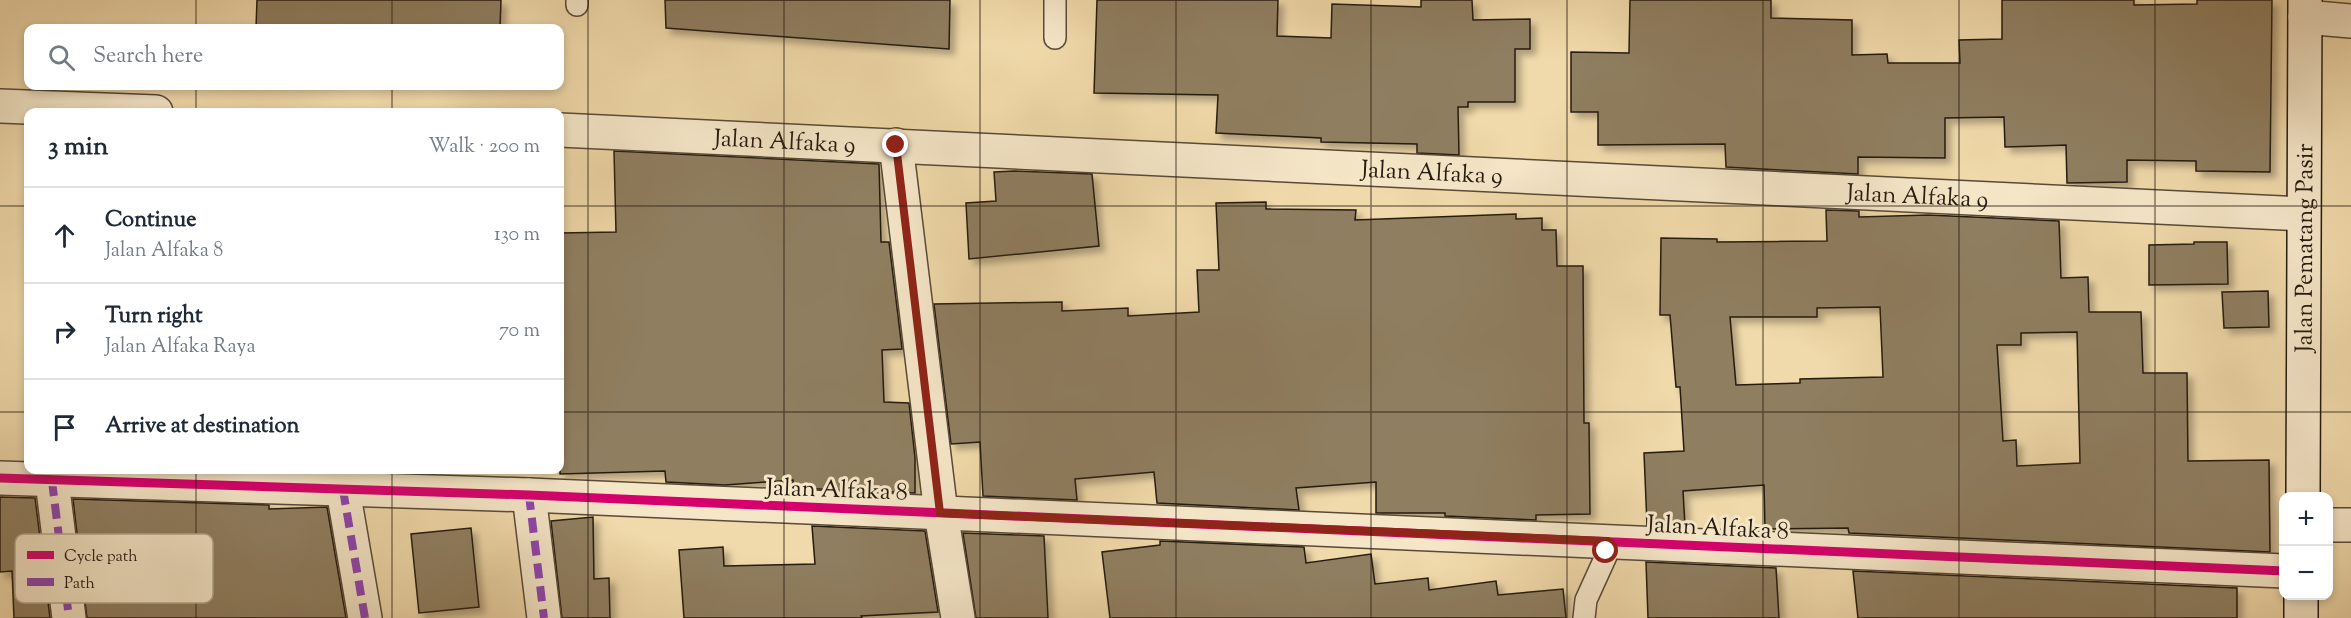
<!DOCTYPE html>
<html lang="en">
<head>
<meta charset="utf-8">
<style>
  body { margin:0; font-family:"Sorts Mill Goudy",serif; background:#f2f2f3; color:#1f2937 }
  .controls { position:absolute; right:18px; bottom:18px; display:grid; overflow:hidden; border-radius:12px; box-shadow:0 3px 9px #0003 }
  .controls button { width:54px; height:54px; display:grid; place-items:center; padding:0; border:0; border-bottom:2px solid #e0e1e3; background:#fff; color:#1f2937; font:30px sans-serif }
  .stop { position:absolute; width:18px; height:18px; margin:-14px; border:4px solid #8f2418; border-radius:50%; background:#fff }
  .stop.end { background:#8f2418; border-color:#fff; box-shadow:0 2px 6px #0008 }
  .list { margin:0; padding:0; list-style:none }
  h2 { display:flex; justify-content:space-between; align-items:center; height:78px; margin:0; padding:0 24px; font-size:26px }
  h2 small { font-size:20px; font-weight:400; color:#747a83 }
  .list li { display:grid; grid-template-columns:39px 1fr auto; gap:18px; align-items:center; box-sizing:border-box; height:96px; padding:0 24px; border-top:2px solid #e0e1e3 }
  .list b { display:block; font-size:22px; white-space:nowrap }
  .list p { margin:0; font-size:20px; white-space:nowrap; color:#747a83 }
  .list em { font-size:20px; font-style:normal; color:#747a83 }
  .icon { flex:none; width:33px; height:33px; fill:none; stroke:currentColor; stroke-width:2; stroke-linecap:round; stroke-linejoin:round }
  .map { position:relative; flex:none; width:2351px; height:618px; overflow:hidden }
  .search { position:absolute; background:#fff; box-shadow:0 3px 9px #0003; left:24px; top:24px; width:540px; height:66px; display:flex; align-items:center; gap:15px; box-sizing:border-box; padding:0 21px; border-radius:12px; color:#747a83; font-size:22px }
  .panel { position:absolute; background:#fff; box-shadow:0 3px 9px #0003; left:24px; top:108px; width:540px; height:366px; border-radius:12px }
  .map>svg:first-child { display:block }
</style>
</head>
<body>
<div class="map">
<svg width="2351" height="618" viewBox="0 0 2351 618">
  <defs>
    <filter id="shadow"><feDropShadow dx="5.5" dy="5.5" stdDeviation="3" flood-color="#0004"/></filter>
  </defs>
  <rect width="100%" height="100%" fill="#f0d9aa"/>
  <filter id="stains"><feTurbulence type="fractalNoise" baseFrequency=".00333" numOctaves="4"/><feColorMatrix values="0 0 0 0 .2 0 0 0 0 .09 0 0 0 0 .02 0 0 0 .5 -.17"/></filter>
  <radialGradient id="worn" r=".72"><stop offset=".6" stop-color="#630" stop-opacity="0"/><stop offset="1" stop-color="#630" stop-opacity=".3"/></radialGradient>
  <g fill="#8f7e61" stroke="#261b11" stroke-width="1.5" fill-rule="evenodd" filter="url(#shadow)">
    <path d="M257,0H501L500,28H256Z"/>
    <path d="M665,0H950L949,49L666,28Z"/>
    <path d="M1097,0H1278L1277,36L1331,38L1332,4L1421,7V0H1472L1473,20L1530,19V49H1515V102H1468V107H1458L1459,155L1417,153V144L1321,142V138L1216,133L1218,95L1094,93Z"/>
    <path d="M1630,0H1771V18L1852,20V55L1887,54L1888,63H1960L1959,40L2002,39V0H2134V5L2197,4V0H2272L2270,172L2196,171V161L2127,160V182L2067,183L2066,145L2005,147L2004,117L1945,118V158L1858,157V174L1726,167L1725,144L1598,145V112H1571V52L1629,53Z"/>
    <path d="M614,151L879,164L881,242H889L902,349L882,350L884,402L909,403L915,458V493L793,488V480L725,485L666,482L665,471L560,474V233L616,232Z"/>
    <path d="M1014,171L1092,174L1099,246L969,259L966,203L996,201L994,172Z"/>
    <path d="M1266,202V209L1356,210L1355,220L1516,214V219L1542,218V230H1556L1557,266H1583L1584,423H1589L1590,514L1536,515V520L1445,516V513H1376V482L1296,488L1299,510L1157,503L1154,472L1075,479L1077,500L983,496L980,442L951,444L934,304L1062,302V311L1128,308V316L1199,312L1197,270H1219L1216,203Z"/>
    <path d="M1826,210L1859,211V217L1928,215L2059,221L2061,278L2088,277L2089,312H2141L2143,373H2187L2188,461L2269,460L2270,552L1849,533L1848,528L1765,529L1764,485L1683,491L1685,526L1647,525L1644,453L1684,451L1680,387H1676L1670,315H1660L1661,238L1717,239V242L1827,241ZM1880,307L1883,377L1800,379V383L1736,385L1730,317H1817V308ZM2077,332L2080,463L2017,466L2016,440L2003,441L1997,345H2021V333Z"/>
    <path d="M2194,242H2227L2228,284L2149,285V245L2194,244Z"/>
    <path d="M2268,291L2269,327L2224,328L2222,292Z"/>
    <path d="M0,497L35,498L50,618H14L12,571L0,572Z"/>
    <path d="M73,499L269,505V509L327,507L346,618H87Z"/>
    <path d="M593,517L594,579L609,578L610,618H562L551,521Z"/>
    <path d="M812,526L925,531L938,612L861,616L862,618H684L679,550L723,547L724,566L815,564Z"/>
    <path d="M471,528L479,607L419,613L411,534Z"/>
    <path d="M963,533L1044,536L1048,618H976Z"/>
    <path d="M1160,541L1304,547L1306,563L1371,554L1375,584L1428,578L1429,590L1496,581L1498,595L1563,589L1566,618H1110L1102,552L1160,545Z"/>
    <path d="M1646,562L1776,568L1779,618H1648Z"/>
    <path d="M1853,571L2237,588V618H1858Z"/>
  </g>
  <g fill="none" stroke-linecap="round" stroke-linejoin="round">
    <g stroke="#584a37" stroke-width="24">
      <g id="lane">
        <path d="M577,5V0"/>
        <path d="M1055,38V0"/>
        <path d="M1584,618L1586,600L1606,556L1607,541"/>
      </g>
    </g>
    <g stroke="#584a37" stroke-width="36">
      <g id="street">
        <path d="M2305,17L2351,21"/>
        <path d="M0,106L156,112"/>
        <path id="s1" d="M560,130L2303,214"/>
        <path d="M896,145L941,513L958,618"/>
        <path d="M0,478L529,495L2284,571"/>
        <path d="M52,481L69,618"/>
        <path d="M343,490L365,618"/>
        <path d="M529,495L544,618"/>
        <path d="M2328,525H2351"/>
      </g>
    </g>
    <g stroke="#261b11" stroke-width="36">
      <g id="secondary">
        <path id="s2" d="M2303,496L2305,0"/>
        <path d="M2301,618V596"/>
      </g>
    </g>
    <use href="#lane" stroke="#f5e6c8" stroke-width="21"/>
    <use href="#street" stroke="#f5e6c8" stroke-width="33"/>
    <use href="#secondary" stroke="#f5e6c8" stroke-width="33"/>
    <g stroke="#8e44ad" stroke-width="8" stroke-dasharray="15 8" stroke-linecap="butt">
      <path d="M52,481L69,618"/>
      <path d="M343,490L365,618"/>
      <path d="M529,495L544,618"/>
    </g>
    <g stroke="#f5e6c8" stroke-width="13">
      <path id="cycleway" d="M0,478L529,495L2284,571"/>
    </g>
    <use href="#cycleway" stroke="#d6006c" stroke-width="9"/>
  </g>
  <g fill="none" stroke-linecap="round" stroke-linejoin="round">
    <path stroke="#8f2418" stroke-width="8" d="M896,145L940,513L1607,541L1606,551"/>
  </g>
  <path fill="none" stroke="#261b11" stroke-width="1.5" stroke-opacity="0.55" d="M196,0V28M392,0V28M588,0V618M784,0V618M980,0V618M1176,0V618M1371,0V618M1567,0V618M1763,0V618M1959,0V618M2155,0V618M196,86V112M392,86V112M0,206H28M560,206H2351M0,412H28M560,412H2351M196,470V618M392,470V618"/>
  <g text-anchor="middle" stroke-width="6" stroke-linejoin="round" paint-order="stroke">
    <g font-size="24" fill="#261b11" stroke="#f5e6c8">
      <text dy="8" stroke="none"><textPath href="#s1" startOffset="225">Jalan Alfaka 9</textPath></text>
      <text dy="8" stroke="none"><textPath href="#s1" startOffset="873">Jalan Alfaka 9</textPath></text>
      <text dy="8" stroke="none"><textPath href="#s1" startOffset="1359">Jalan Alfaka 9</textPath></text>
      <text dy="8" stroke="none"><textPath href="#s2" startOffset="248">Jalan Pematang Pasir</textPath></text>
      <text transform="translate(837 489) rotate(2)" y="8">Jalan Alfaka 8</text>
      <text transform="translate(1718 527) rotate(3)" y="8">Jalan Alfaka 8</text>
    </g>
  </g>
  <rect x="15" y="534" width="198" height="69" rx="9" fill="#f5e6c8" stroke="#b7a991" stroke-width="1.5"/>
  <rect x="27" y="551" width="27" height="8" fill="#d6006c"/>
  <rect x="27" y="578" width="27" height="8" fill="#8e44ad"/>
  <g font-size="16" fill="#261b11">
    <text x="64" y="561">Cycle path</text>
    <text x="64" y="588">Path</text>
  </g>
  <rect width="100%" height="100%" filter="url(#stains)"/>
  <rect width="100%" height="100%" fill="url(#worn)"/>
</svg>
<div class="controls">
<button>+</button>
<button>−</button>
</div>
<div class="stop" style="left:1606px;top:551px"></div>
<div class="stop end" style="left:896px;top:145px"></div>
<div class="search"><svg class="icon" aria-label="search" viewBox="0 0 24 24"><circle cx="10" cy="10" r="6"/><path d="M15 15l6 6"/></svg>Search here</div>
<section class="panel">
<h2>3 min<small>Walk · 200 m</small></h2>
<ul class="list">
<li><svg class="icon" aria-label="ahead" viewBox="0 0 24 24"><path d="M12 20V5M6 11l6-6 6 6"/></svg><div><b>Continue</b><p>Jalan Alfaka 8</p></div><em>130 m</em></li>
<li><svg class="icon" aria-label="right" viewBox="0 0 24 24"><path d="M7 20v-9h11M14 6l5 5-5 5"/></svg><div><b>Turn right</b><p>Jalan Alfaka Raya</p></div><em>70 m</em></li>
<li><svg class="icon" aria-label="arrive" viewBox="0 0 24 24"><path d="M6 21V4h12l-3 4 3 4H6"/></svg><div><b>Arrive at destination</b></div></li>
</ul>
</section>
</div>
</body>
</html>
